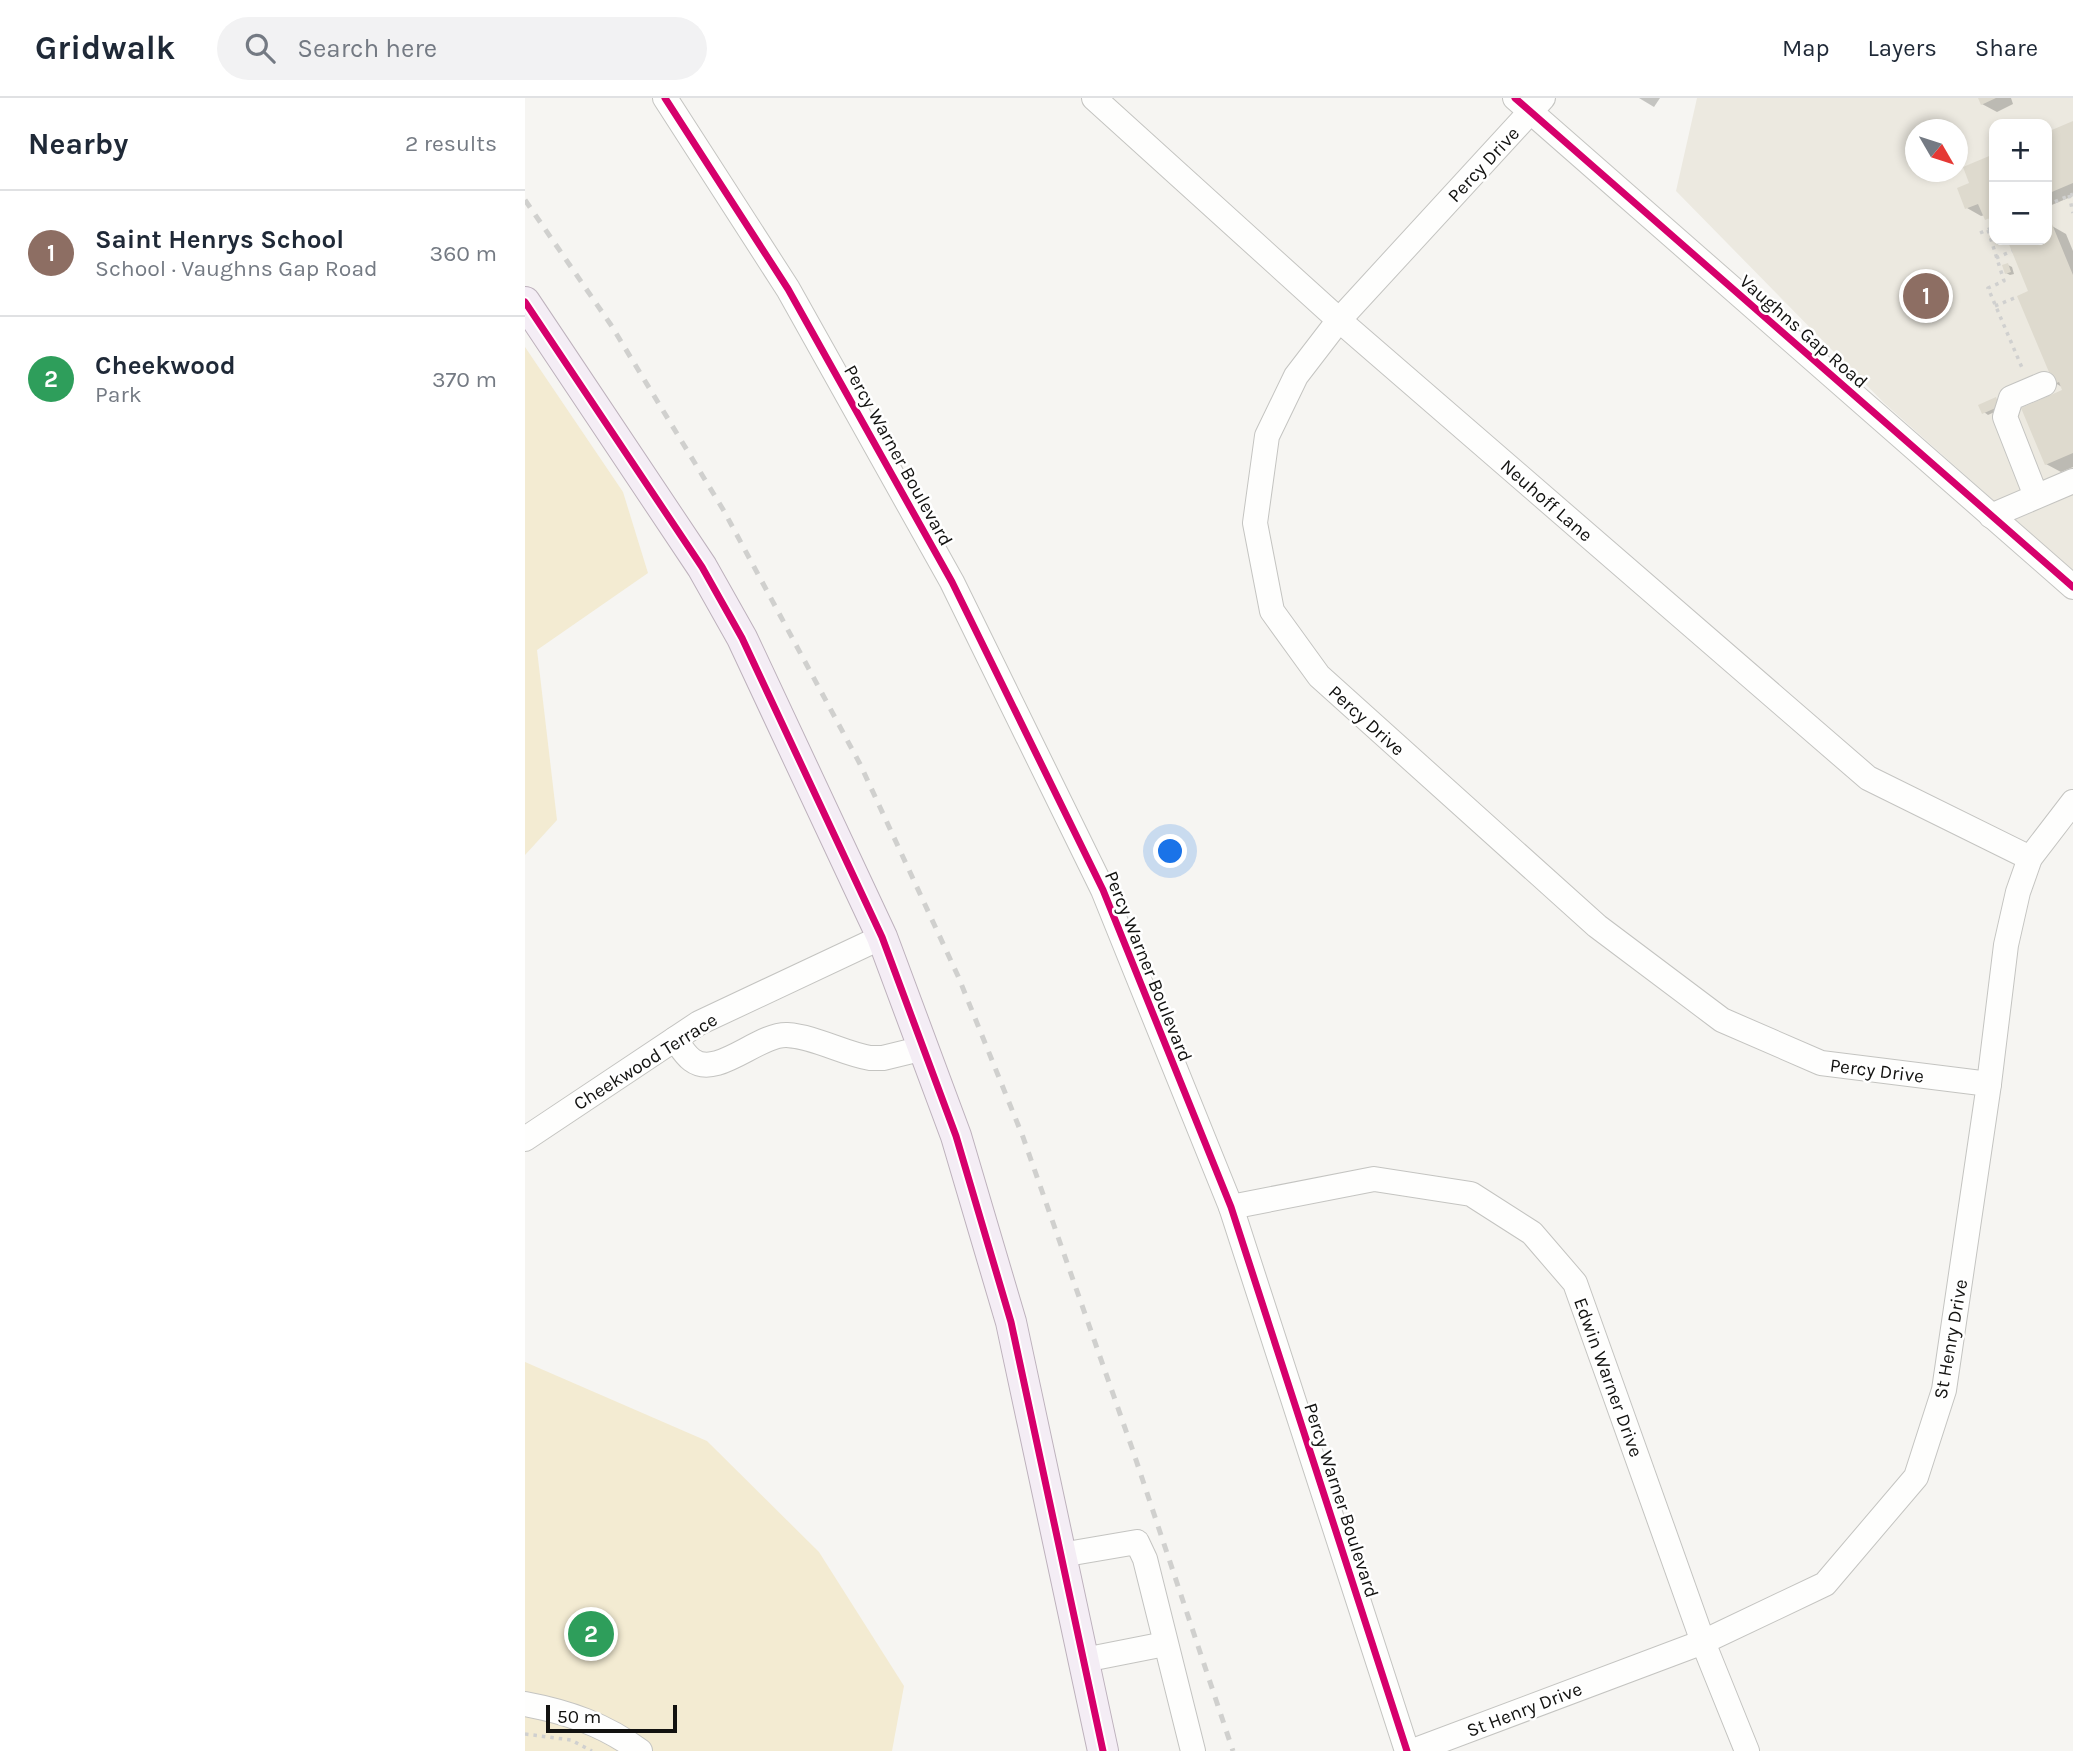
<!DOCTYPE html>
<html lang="en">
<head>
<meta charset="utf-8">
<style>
  body { margin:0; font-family:Karla,sans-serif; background:#f2f2f3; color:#1f2937 }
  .controls { position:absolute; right:21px; top:21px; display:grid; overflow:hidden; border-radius:14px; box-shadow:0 4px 10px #0003 }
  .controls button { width:63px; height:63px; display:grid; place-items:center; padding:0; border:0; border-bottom:2px solid #e0e1e3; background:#fff; color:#1f2937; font:35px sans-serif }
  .compass { position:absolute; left:1380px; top:21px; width:63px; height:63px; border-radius:50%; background:#fff; box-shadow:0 4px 10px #0003; rotate:129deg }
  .scale { position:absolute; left:21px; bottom:18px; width:131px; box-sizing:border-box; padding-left:7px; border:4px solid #121210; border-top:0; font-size:19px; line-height:24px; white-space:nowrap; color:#121210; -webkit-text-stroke:5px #fff; paint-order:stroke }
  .you { position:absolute; left:646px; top:754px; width:24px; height:24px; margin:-18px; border:5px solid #fff; border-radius:50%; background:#1a73e8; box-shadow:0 0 0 10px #1a73e833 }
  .badge { display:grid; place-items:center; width:46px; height:46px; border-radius:50%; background:#62615f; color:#fff; font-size:23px; font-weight:700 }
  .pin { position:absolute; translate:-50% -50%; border:4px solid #fff; box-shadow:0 2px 7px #0006 }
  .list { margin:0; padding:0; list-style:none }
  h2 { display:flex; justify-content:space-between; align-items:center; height:91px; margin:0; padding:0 28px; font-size:30px }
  h2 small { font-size:23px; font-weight:400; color:#747a83 }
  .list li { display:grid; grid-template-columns:46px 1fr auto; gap:21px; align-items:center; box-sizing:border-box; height:126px; padding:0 28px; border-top:2px solid #e0e1e3 }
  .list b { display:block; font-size:26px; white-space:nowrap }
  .list p { margin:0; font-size:23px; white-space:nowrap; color:#747a83 }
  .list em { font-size:23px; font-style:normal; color:#747a83 }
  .icon { flex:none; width:38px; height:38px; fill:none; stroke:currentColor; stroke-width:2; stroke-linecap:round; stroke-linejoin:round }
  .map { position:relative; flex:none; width:1548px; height:1653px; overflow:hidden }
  header { display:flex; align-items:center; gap:42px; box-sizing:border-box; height:98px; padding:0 35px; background:#fff; border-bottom:2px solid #e0e1e3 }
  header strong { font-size:33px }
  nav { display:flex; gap:38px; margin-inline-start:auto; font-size:24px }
  .search { width:490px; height:63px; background:#f2f2f3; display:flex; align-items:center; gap:18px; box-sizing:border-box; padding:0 24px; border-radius:38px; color:#747a83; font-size:26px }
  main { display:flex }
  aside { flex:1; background:#fff }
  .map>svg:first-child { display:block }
</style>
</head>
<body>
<header>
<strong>Gridwalk</strong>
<div class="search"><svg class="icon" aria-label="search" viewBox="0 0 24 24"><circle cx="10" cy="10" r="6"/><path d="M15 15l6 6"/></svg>Search here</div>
<nav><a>Map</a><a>Layers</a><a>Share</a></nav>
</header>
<main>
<aside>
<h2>Nearby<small>2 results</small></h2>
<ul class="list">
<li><span class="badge" style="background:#8d6e63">1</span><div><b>Saint Henrys School</b><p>School · Vaughns Gap Road</p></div><em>360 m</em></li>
<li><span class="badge" style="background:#2e9e5b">2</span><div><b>Cheekwood</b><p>Park</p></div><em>370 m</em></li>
</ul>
</aside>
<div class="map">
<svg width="1548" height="1653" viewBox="0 0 1548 1653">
  <rect width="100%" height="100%" fill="#f6f5f2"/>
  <path fill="#ece9e0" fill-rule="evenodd" d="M1172,0H1548V473L1359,305L1151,93ZM1469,26H1522V142H1469ZM1391,32H1433V74H1391Z"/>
  <g fill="#f3ebd2">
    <path d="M0,249L98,394L123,475L12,552L32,722L0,757Z"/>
    <path d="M0,1264L182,1343L294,1454L379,1588L367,1653H0Z"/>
  </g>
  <g fill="#0003">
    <path d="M1114,0H1135L1129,9Z"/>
    <path d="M1455,0H1486L1488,6L1472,14L1457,6Z"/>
    <path d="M1548,25V98L1522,109V36Z"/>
    <path d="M1469,58V125L1460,117L1456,118L1442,110L1446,86L1440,70Z"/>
    <path d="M1527,128L1541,136L1548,153V369L1536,374L1521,366L1539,293L1537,289L1530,285L1506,194L1485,145L1494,142H1522V130Z"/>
    <path d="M1483,167L1487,169L1489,176L1485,177L1481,175Z"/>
    <path d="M1471,301L1475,303L1478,310L1463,317L1459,314Z"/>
  </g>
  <g fill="#dedace">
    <path d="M1453,0H1471L1456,7Z"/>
    <path d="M1548,23V85L1522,96V34Z"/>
    <path d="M1469,56V118L1460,122L1453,106L1440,111L1432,90L1444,85L1438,69Z"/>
    <path d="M1527,126L1548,177V355L1520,367L1496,310L1537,292L1534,284L1529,286L1492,198L1503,193L1483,144L1489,142H1522V128Z"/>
    <path d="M1483,165L1486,174L1480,176L1477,167Z"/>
    <path d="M1471,299L1475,308L1457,316L1453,307Z"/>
  </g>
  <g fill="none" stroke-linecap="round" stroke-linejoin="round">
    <g stroke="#c4c4c1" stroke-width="26">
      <g id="minor">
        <path d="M140,0L263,191L427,484L578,792L706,1109L882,1653"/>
        <path d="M569,0L814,222L1343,680L1505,760"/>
        <path d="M990,0L1548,489"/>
        <path d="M1018,0L814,222L771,278L742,338L730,425L747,513L794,578L1072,828L1197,922L1296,965L1464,986"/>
        <path d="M1511,398L1480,319L1486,300L1519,286"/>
        <path d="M1466,418L1548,383"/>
        <path d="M150,941C155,948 160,957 167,962C192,981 233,936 262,937C291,939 317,955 345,960H358L399,950"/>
        <path d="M0,1041L174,925L357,839"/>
        <path d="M706,1109L849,1081L946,1096L1007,1135L1050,1185L1178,1544L1222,1653"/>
        <path d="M536,1457L612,1444L620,1461L668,1653"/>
        <path d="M559,1562L640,1546"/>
        <path d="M0,1606C43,1614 80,1627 115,1653"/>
        <path d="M888,1653L1178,1544L1300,1486L1391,1379L1419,1292L1464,986L1481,847L1493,794L1505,760L1548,704"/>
      </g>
    </g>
    <g stroke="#bdb1bc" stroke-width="32">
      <path id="major" d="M0,204L177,469L217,540L357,839L431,1038L486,1224L578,1653"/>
    </g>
    <g stroke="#d0d0cf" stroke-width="3.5" stroke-dasharray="3.5 5" stroke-linecap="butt">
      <path d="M1544,97L1548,115"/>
      <path d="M1522,107L1548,96"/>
      <path d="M1463,132L1479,183L1463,190L1498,272"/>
      <path d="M1455,135L1469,129"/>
      <path d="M1471,160L1487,153"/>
      <path d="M1470,208L1492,199"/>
      <path d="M0,1636L46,1642L67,1653"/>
    </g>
    <use href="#minor" stroke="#fefefd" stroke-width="24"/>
    <use href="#major" stroke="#f4edf5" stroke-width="30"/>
    <path stroke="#d0d0ce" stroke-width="5" stroke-dasharray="9 9" stroke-linecap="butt" d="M0,102L86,227L199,413L335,666L433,878L498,1039L607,1350L708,1653"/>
    <g stroke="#fff" stroke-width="11">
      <g id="cycleway">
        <path d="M140,0L263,191L427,484L578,792L706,1109L882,1653"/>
        <path d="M990,0L1548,489"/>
        <path d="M0,204L177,469L217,540L357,839L431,1038L486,1224L578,1653"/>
      </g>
    </g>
    <use href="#cycleway" stroke="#d6006c" stroke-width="7"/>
  </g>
  <g text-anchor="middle" stroke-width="5" stroke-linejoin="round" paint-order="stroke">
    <g font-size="19" fill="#121210" stroke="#fff">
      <text transform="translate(958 66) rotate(-47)" y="7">Percy Drive</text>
      <text transform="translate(1279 233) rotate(41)" y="7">Vaughns Gap Road</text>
      <text transform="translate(374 357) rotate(61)" y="7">Percy Warner Boulevard</text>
      <text transform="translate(1022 402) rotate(41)" y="7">Neuhoff Lane</text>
      <text transform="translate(842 622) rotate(42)" y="7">Percy Drive</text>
      <text transform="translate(624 868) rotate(68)" y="7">Percy Warner Boulevard</text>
      <text transform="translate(120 963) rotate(-32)" y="7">Cheekwood Terrace</text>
      <text transform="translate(1352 972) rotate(7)" y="7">Percy Drive</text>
      <text transform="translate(1425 1241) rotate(-80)" y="7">St Henry Drive</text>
      <text transform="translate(1084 1279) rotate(70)" y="7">Edwin Warner Drive</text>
      <text transform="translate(817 1402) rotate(72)" y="7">Percy Warner Boulevard</text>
      <text transform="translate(999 1611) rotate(-21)" y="7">St Henry Drive</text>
    </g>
  </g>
</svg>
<div class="controls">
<button>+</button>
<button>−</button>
</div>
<svg class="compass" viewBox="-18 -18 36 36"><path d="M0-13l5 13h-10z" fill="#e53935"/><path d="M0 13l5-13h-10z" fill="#747a83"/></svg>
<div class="scale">50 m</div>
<div class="you"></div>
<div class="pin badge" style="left:1401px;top:198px;background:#8d6e63">1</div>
<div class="pin badge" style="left:66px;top:1536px;background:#2e9e5b">2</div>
</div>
</main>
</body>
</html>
